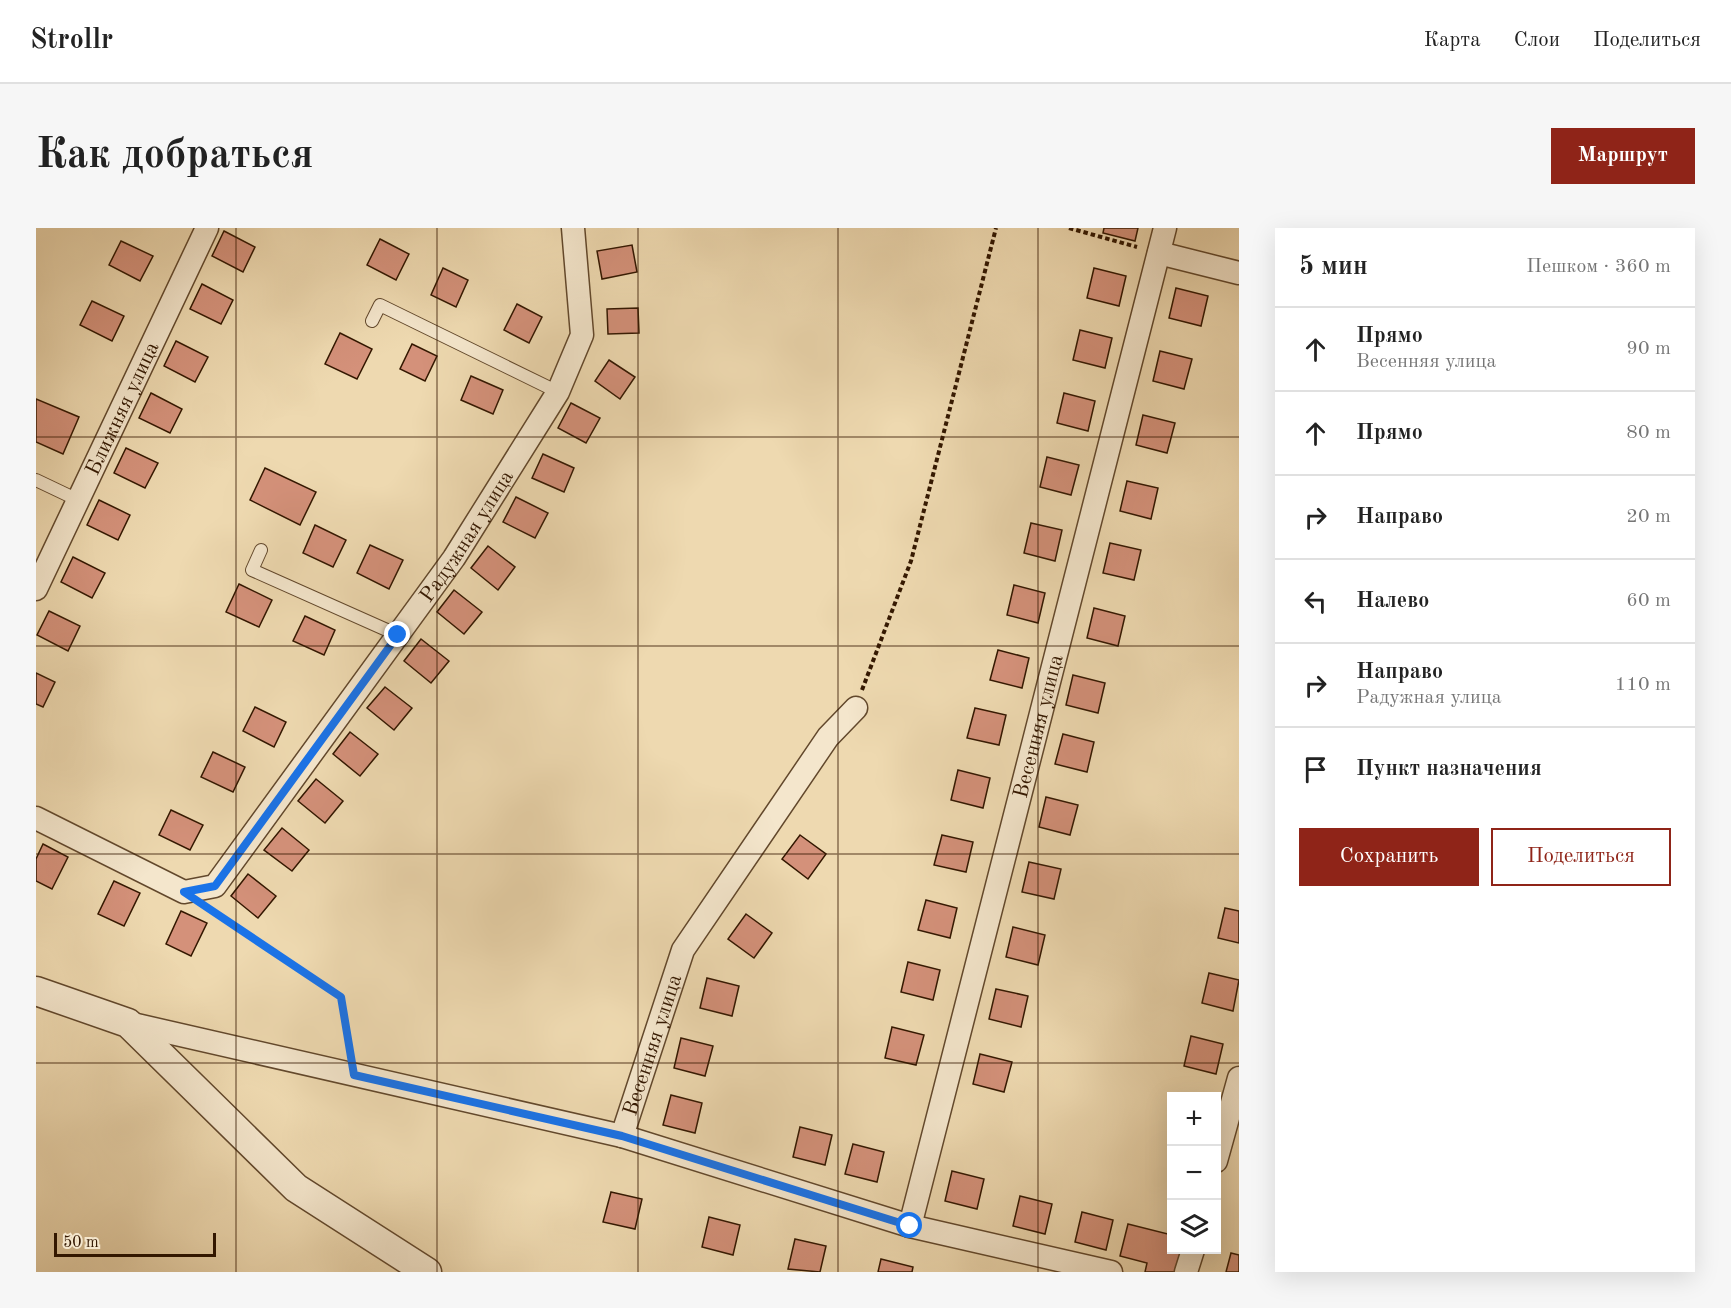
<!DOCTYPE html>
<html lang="ru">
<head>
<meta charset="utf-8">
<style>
  body { margin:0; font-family:"Old Standard TT",serif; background:#f6f6f6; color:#222 }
  .controls { position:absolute; right:18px; bottom:18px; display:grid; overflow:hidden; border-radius:0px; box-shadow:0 6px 24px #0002 }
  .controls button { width:54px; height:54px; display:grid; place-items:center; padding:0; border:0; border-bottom:2px solid #e0e0e0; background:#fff; color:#222; font:30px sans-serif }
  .scale { position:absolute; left:18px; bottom:15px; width:162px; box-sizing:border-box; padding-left:6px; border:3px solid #331700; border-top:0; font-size:16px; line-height:21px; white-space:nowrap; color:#331700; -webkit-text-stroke:4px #f4e6cc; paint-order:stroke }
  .stop { position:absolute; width:18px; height:18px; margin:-14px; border:4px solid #1a73e8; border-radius:50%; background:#fff }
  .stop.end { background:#1a73e8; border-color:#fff; box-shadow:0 2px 6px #0008 }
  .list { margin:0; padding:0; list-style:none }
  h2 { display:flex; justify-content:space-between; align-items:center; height:78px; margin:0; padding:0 24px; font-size:26px }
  h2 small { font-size:20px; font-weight:400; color:#767676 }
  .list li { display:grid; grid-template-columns:39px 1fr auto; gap:18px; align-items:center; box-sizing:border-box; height:84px; padding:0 24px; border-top:2px solid #e0e0e0 }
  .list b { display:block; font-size:22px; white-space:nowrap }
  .list p { margin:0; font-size:20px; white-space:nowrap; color:#767676 }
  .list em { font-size:20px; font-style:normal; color:#767676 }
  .actions { display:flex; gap:12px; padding:18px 24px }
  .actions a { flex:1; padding:14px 0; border:2px solid #8f2418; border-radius:0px; text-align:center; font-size:21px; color:#8f2418 }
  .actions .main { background:#8f2418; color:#fff }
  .icon { flex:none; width:33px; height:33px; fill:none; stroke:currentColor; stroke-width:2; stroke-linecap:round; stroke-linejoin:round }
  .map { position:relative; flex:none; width:1203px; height:1044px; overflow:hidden; border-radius:0px }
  header { display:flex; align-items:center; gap:36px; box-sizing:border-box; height:84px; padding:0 30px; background:#fff; border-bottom:2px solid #e0e0e0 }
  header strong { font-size:28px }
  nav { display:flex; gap:33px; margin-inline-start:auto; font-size:21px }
  .intro { display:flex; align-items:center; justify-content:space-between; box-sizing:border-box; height:144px; padding:0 36px }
  h1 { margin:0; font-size:42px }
  .button { padding:15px 27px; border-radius:0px; background:#8f2418; color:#fff; font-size:21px; font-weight:700 }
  main { display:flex; gap:36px; padding:0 36px }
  aside { flex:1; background:#fff; border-radius:0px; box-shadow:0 6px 24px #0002 }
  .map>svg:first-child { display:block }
</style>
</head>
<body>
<header>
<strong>Strollr</strong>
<nav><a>Карта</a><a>Слои</a><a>Поделиться</a></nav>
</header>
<div class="intro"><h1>Как добраться</h1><a class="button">Маршрут</a></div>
<main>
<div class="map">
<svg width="1203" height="1044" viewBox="0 0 1203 1044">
  <rect width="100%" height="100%" fill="#eed9b0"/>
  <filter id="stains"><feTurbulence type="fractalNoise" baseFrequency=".00333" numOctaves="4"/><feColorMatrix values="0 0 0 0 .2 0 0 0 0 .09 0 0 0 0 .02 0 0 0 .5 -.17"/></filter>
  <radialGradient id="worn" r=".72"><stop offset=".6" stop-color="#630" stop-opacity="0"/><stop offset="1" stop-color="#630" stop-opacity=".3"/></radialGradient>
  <g fill="#d4917a" stroke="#331700" stroke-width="1.5">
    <path d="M1068,0H1102L1099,13L1067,5Z"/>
    <path d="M188,3L219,19L207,44L176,28Z"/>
    <path d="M344,11L373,26L360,52L331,37Z"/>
    <path d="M85,13L117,28L104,53L73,37Z"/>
    <path d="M596,17L601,44L566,51L561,23Z"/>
    <path d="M407,40L432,52L420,79L395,67Z"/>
    <path d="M1058,40L1090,48L1083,78L1051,70Z"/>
    <path d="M166,56L197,72L185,96L154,81Z"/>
    <path d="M1140,60L1172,68L1165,98L1133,90Z"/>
    <path d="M56,73L88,88L76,113L44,97Z"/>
    <path d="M481,76L506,89L493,115L468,102Z"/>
    <path d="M602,80L603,105L572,106L571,81Z"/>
    <path d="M1044,102L1076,110L1069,140L1037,132Z"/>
    <path d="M304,105L336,121L321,151L289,136Z"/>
    <path d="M140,113L172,129L159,154L128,138Z"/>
    <path d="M376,116L401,128L389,153L364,141Z"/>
    <path d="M1124,123L1156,131L1148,161L1117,153Z"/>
    <path d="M573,132L599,149L584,171L559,153Z"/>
    <path d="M435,148L467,162L457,186L425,172Z"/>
    <path d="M115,165L146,181L134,205L103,190Z"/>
    <path d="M1028,165L1059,173L1052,203L1021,195Z"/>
    <path d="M0,171L43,189L27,226L0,214Z"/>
    <path d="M535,175L564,190L550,215L522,200Z"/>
    <path d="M1107,187L1139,195L1131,225L1100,217Z"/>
    <path d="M90,220L122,235L109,260L78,245Z"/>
    <path d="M507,226L538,240L528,264L496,250Z"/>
    <path d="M1011,229L1043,237L1035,267L1004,259Z"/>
    <path d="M229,240L280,264L264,297L214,272Z"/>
    <path d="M1091,253L1122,260L1115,291L1084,283Z"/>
    <path d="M480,269L512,285L499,310L467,294Z"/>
    <path d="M63,272L94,287L82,312L51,297Z"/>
    <path d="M995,295L1026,302L1019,333L988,325Z"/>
    <path d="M279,297L310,312L297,339L267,325Z"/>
    <path d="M1074,315L1105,322L1098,352L1067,345Z"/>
    <path d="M334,317L367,332L353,361L321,345Z"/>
    <path d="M452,318L479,339L462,362L435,340Z"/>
    <path d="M37,329L69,345L56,370L25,354Z"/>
    <path d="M203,356L236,372L223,399L190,384Z"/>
    <path d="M978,357L1009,365L1002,395L971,387Z"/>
    <path d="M418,362L446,384L428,406L401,384Z"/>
    <path d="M1058,380L1089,388L1082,418L1051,410Z"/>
    <path d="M13,383L44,398L32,423L1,407Z"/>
    <path d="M269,388L299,402L288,427L257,413Z"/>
    <path d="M385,411L413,433L395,455L368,433Z"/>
    <path d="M962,422L993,430L986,460L954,452Z"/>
    <path d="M0,445L19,454L7,479L0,476Z"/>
    <path d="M1037,447L1069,455L1062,485L1030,477Z"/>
    <path d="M349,459L376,480L358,502L331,480Z"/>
    <path d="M219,479L250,494L238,519L207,503Z"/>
    <path d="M939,480L970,487L963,517L931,510Z"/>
    <path d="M314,504L342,526L324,548L297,526Z"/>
    <path d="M1027,506L1058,514L1051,544L1019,536Z"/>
    <path d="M177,524L209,539L197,564L165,549Z"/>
    <path d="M922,542L954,550L947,580L915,572Z"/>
    <path d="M280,551L307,573L289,595L262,573Z"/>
    <path d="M1010,569L1042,577L1034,607L1003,599Z"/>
    <path d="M135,582L167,597L154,622L123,607Z"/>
    <path d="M246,600L273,622L256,643L228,622Z"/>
    <path d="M764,607L790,626L772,651L746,631Z"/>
    <path d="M906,607L937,614L930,644L898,637Z"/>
    <path d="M7,616L32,629L16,661L0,653V631Z"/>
    <path d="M993,634L1025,641L1018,671L986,664Z"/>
    <path d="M212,646L240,668L222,690L195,668Z"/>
    <path d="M78,653L104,665L88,698L62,686Z"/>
    <path d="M890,672L921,680L914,710L882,702Z"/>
    <path d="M1189,680L1203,683V715L1182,710Z"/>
    <path d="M145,683L171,695L155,728L130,716Z"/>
    <path d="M710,686L736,705L718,730L692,711Z"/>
    <path d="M977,699L1009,707L1002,737L970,729Z"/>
    <path d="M872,734L904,742L897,772L865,764Z"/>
    <path d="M1173,745L1203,752L1197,783L1166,775Z"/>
    <path d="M671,750L703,758L696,788L664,780Z"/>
    <path d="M960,761L992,768L985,799L953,791Z"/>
    <path d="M856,799L888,807L880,837L849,830Z"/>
    <path d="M1155,808L1187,816L1180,846L1148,838Z"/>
    <path d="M645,810L677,818L669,848L638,840Z"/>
    <path d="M944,826L976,834L968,864L937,856Z"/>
    <path d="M635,867L666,875L659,905L627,897Z"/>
    <path d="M764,899L796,907L789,937L757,929Z"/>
    <path d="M817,916L848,924L841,954L809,946Z"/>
    <path d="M916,943L948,951L941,981L909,973Z"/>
    <path d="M575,964L606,971L599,1001L567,994Z"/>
    <path d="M984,968L1016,976L1009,1006L977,998Z"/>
    <path d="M1046,984L1077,992L1070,1022L1039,1014Z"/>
    <path d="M673,989L704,997L697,1027L666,1019Z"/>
    <path d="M1092,996L1136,1007V1022H1148L1143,1044H1109L1111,1035L1084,1028Z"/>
    <path d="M759,1011L790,1018L784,1044L752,1041Z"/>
    <path d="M1195,1025L1203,1027V1044H1190Z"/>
    <path d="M845,1031L877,1039L876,1044H842Z"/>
  </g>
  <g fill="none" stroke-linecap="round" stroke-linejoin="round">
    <g stroke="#62482c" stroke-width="14">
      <g id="service">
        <path d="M336,93L344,77L522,164"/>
        <path d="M0,252L42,272"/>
        <path d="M225,322L216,342L362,407"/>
      </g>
    </g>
    <g stroke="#62482c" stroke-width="25">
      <g id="minor">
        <path d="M1123,25L1203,45"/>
        <path id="s1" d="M0,361L171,0"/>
        <path id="s2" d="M0,590L148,664L179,658L418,330L522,164L546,107L537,0"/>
        <path d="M92,795L586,908L874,998L1075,1044"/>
        <path id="s3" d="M586,908L647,722L792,509L820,480"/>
        <path d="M1180,933L1203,850"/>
        <path id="s4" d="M874,998L1129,0"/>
        <path d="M1150,1044L1157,1022"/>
      </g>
    </g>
    <g stroke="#62482c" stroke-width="31">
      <path id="tertiary" d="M0,763L92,795L260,960L391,1044"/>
    </g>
    <g stroke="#331700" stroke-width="4" stroke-dasharray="4.5 3" stroke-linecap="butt">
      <path d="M1033,0L1101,19"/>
      <path d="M826,462L875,333L960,0"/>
      <path d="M173,681L305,769L315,824"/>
    </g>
    <use href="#service" stroke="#f4e6cc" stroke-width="12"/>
    <use href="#minor" stroke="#f4e6cc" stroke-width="22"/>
    <use href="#tertiary" stroke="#f4e6cc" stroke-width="28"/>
  </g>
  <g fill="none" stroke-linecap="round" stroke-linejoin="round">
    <path stroke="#1a73e8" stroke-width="8" d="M362,407L179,658L148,664L305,769L318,847L586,908L874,998"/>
  </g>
  <path fill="none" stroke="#331700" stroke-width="1.5" stroke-opacity="0.55" d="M200,0V1044M401,0V1044M602,0V1044M802,0V1044M1002,0V1044M0,209H1203M0,418H1203M0,626H1203M0,835H1203"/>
  <g text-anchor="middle" stroke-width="6" stroke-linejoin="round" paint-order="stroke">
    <g font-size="21" fill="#331700" stroke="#f4e6cc">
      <text dy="7" stroke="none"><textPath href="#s1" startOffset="200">Ближняя улица</textPath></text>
      <text dy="7" stroke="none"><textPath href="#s2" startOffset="628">Радужная улица</textPath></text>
      <text dy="7" stroke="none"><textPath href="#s4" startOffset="516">Весенняя улица</textPath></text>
      <text dy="7" stroke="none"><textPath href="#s3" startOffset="96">Весенняя улица</textPath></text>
    </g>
  </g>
  <rect width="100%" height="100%" filter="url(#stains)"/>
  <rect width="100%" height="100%" fill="url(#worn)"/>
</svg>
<div class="controls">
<button>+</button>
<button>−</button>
<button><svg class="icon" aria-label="layers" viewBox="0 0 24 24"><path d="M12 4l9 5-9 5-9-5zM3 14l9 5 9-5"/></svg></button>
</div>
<div class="scale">50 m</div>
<div class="stop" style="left:874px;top:998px"></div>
<div class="stop end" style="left:362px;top:407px"></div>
</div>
<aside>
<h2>5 мин<small>Пешком · 360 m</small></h2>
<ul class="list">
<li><svg class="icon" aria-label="ahead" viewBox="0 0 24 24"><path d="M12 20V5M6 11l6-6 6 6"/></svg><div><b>Прямо</b><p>Весенняя улица</p></div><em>90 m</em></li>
<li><svg class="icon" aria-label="ahead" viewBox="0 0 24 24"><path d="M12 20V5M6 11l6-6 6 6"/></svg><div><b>Прямо</b></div><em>80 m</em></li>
<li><svg class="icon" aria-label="right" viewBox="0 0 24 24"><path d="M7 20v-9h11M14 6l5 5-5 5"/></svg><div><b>Направо</b></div><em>20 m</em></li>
<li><svg class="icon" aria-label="left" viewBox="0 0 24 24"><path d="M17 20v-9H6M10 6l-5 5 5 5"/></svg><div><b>Налево</b></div><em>60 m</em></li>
<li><svg class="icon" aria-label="right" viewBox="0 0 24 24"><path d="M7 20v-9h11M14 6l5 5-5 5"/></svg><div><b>Направо</b><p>Радужная улица</p></div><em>110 m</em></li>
<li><svg class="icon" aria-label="arrive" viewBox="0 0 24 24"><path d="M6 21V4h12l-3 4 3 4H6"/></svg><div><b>Пункт назначения</b></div></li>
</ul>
<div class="actions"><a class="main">Сохранить</a><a>Поделиться</a></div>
</aside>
</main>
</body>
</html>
